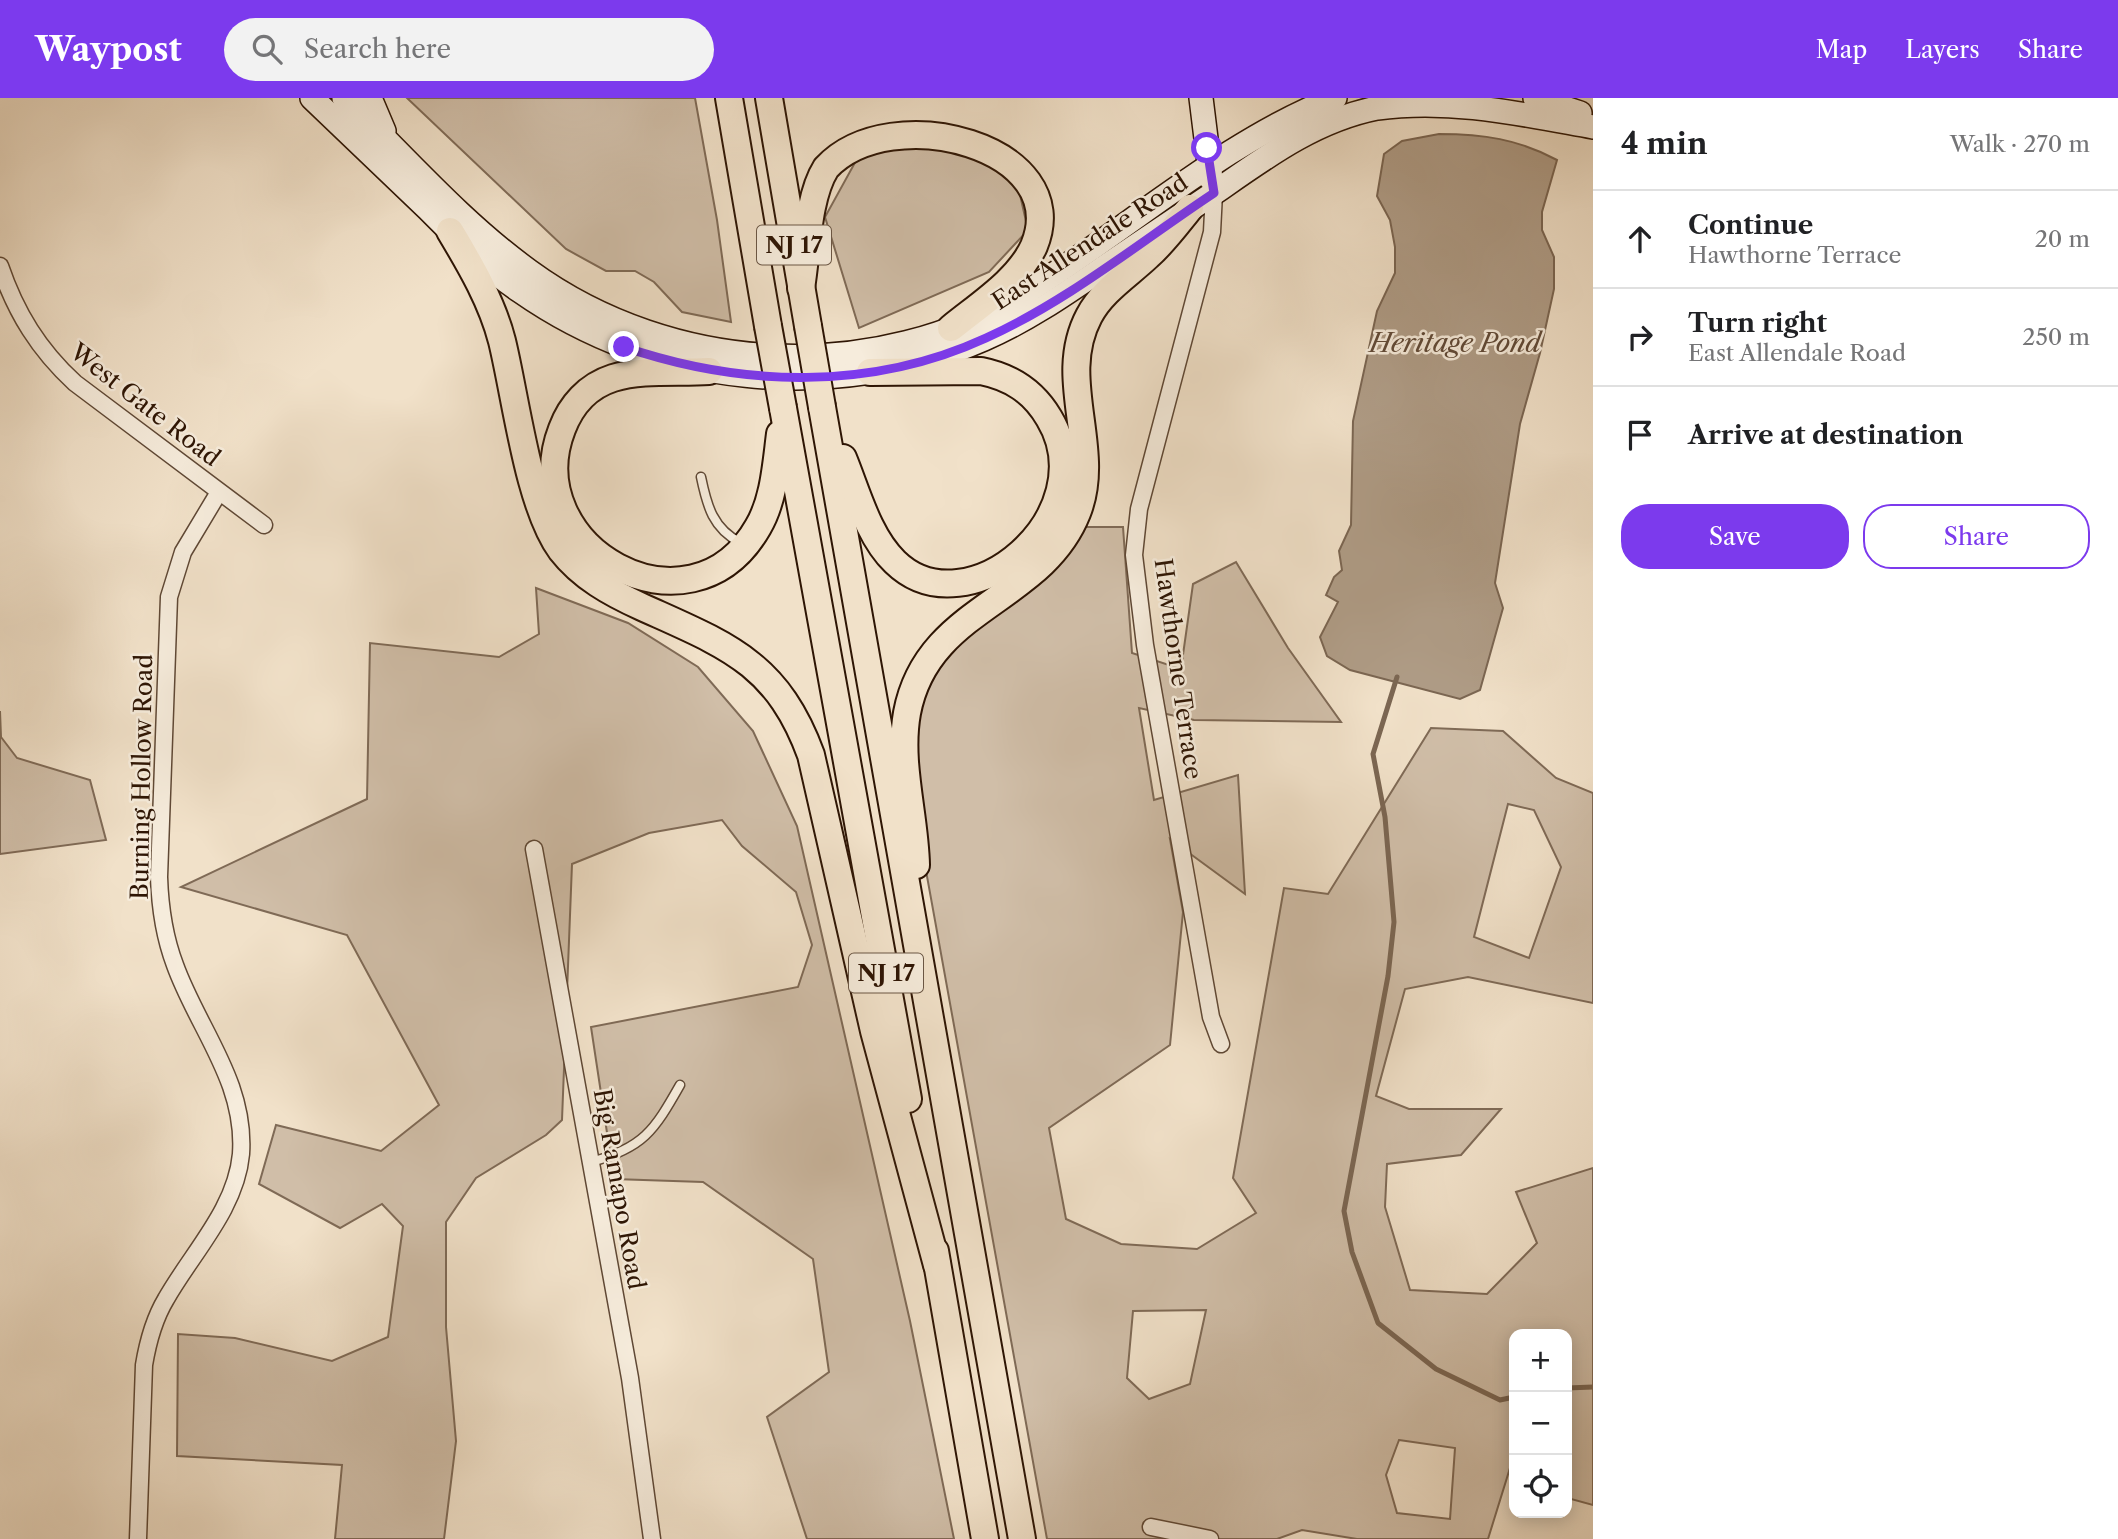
<!DOCTYPE html>
<html lang="en">
<head>
<meta charset="utf-8">
<style>
  body { margin:0; font-family:"Libre Caslon Text",serif; background:#f2f2f2; color:#202124 }
  .controls { position:absolute; right:21px; bottom:21px; display:grid; overflow:hidden; border-radius:14px; box-shadow:0 4px 18px #0003 }
  .controls button { width:63px; height:63px; display:grid; place-items:center; padding:0; border:0; border-bottom:2px solid #e0e0e0; background:#fff; color:#202124; font:35px sans-serif }
  .stop { position:absolute; width:21px; height:21px; margin:-16px; border:5px solid #7c3aed; border-radius:50%; background:#fff }
  .stop.end { background:#7c3aed; border-color:#fff; box-shadow:0 2px 7px #0008 }
  .list { margin:0; padding:0; list-style:none }
  h2 { display:flex; justify-content:space-between; align-items:center; height:91px; margin:0; padding:0 28px; font-size:30px }
  h2 small { font-size:23px; font-weight:400; color:#757577 }
  .list li { display:grid; grid-template-columns:46px 1fr auto; gap:21px; align-items:center; box-sizing:border-box; height:98px; padding:0 28px; border-top:2px solid #e0e0e0 }
  .list b { display:block; font-size:26px; white-space:nowrap }
  .list p { margin:0; font-size:23px; white-space:nowrap; color:#757577 }
  .list em { font-size:23px; font-style:normal; color:#757577 }
  .actions { display:flex; gap:14px; padding:21px 28px }
  .actions a { flex:1; padding:16px 0; border:2px solid #7c3aed; border-radius:28px; text-align:center; font-size:24px; color:#7c3aed }
  .actions .main { background:#7c3aed; color:#fff }
  .icon { flex:none; width:38px; height:38px; fill:none; stroke:currentColor; stroke-width:2; stroke-linecap:round; stroke-linejoin:round }
  .map { position:relative; flex:none; width:1593px; height:1441px; overflow:hidden }
  header { display:flex; align-items:center; gap:42px; box-sizing:border-box; height:98px; padding:0 35px; background:#7c3aed; color:#fff }
  header strong { font-size:33px }
  nav { display:flex; gap:38px; margin-inline-start:auto; font-size:24px }
  .search { width:490px; height:63px; background:#f2f2f2; display:flex; align-items:center; gap:18px; box-sizing:border-box; padding:0 24px; border-radius:38px; color:#757577; font-size:26px }
  main { display:flex }
  aside { flex:1; background:#fff }
  .map>svg:first-child { display:block }
</style>
</head>
<body>
<header>
<strong>Waypost</strong>
<div class="search"><svg class="icon" aria-label="search" viewBox="0 0 24 24"><circle cx="10" cy="10" r="6"/><path d="M15 15l6 6"/></svg>Search here</div>
<nav><a>Map</a><a>Layers</a><a>Share</a></nav>
</header>
<main>
<div class="map">
<svg width="1593" height="1441" viewBox="0 0 1593 1441">
  <rect width="100%" height="100%" fill="#f1e1c9"/>
  <filter id="stains"><feTurbulence type="fractalNoise" baseFrequency=".00286" numOctaves="4"/><feColorMatrix values="0 0 0 0 .2 0 0 0 0 .09 0 0 0 0 .02 0 0 0 .5 -.17"/></filter>
  <radialGradient id="worn" r=".72"><stop offset=".6" stop-color="#630" stop-opacity="0"/><stop offset="1" stop-color="#630" stop-opacity=".3"/></radialGradient>
  <g fill="#d0bea8" stroke="#7f6a56" stroke-width="2" fill-rule="evenodd">
    <path d="M407,0H695L717,122L731,224L682,214L654,184L635,173H606L566,151Z"/>
    <path d="M918,31L994,58L1018,88L1028,132L989,174L859,230L825,119L863,50Z"/>
    <path d="M1070,429H1123L1132,555L1181,571L1193,486L1236,464L1288,550L1341,624L1194,622L1139,610L1154,702L1238,677L1245,796L1170,741L1183,814L1170,947L1049,1030L1066,1121L1121,1146L1197,1151L1256,1115L1233,1080L1284,790L1328,796L1431,630L1503,633L1556,680L1593,695V905L1468,879L1405,891L1376,998L1409,1011H1501L1461,1057L1387,1066L1385,1109L1410,1192L1487,1196L1537,1145L1516,1094L1593,1070V1407L1571,1401L1567,1385V1236H1514V1357L1488,1441H1357L1302,1432L1277,1441H1047L913,701L915,575ZM1508,706L1534,712L1561,769L1529,860L1474,839ZM1206,1212L1190,1286L1149,1301L1127,1280L1133,1213ZM1399,1342L1455,1350L1450,1421L1397,1415L1386,1377Z"/>
    <path d="M536,490L628,525L698,569L753,633L797,728L910,1223L954,1441H807L767,1319L829,1274L813,1161L703,1084L614,1081L591,929L798,889L812,847L796,794L742,748L722,722L649,735L572,766L562,1022L546,1037L476,1080L446,1124V1229L456,1343L444,1441H335L342,1367L177,1358L178,1236L235,1240L332,1263L388,1239L403,1128L382,1106L340,1130L259,1086L276,1027L381,1053L439,1007L347,837L181,789L367,701L370,545L499,559L539,536Z"/>
    <path d="M0,613L1,639L17,660L90,682L106,742L0,756Z"/>
  </g>
  <path fill="#af9c86" stroke="#7b6652" stroke-width="2" d="M1439,36C1483,36 1518,41 1557,62L1542,114V132L1554,159V191L1540,255L1520,326L1495,485L1503,510L1480,592L1460,601L1350,572L1327,558L1320,539L1338,504L1326,497L1334,479L1342,472L1339,453L1351,427L1353,323L1377,213L1395,175V149L1390,122L1377,98L1384,56L1402,43Z"/>
  <g fill="none" stroke-linecap="round" stroke-linejoin="round">
    <g stroke="#7b6652" stroke-width="5">
      <path d="M1397,579L1373,656L1385,719L1394,824L1388,878L1344,1113L1352,1154L1378,1225L1436,1271L1500,1302L1514,1299"/>
      <path d="M1567,1290L1593,1289"/>
    </g>
    <g stroke="#5f4835" stroke-width="11">
      <g id="service">
        <path d="M701,379C707,408 713,431 741,445"/>
        <path d="M591,1064C643,1050 654,1033 680,987"/>
      </g>
    </g>
    <g stroke="#5f4835" stroke-width="19">
      <g id="minor">
        <path d="M1214,95L1212,134L1139,411L1134,457L1145,547L1211,919L1221,946"/>
        <path d="M0,168C16,215 39,252 75,285L264,427"/>
        <path d="M534,751L630,1280L652,1441"/>
        <path d="M1151,1429L1210,1441"/>
        <path d="M138,1441L144,1267C148,1243 154,1221 166,1201C192,1155 236,1111 241,1056C246,984 198,931 175,867C164,838 160,810 159,779L169,499L183,454L219,394"/>
      </g>
    </g>
    <g stroke="#2e1504" stroke-width="26">
      <g id="secondary">
        <path d="M312,0C351,37 389,74 428,111C457,140 486,170 520,193C656,288 832,307 984,241C1026,223 1065,196 1103,170C1141,144 1179,119 1217,93C1267,58 1316,22 1377,10C1451,0 1521,16 1593,29"/>
        <path d="M344,0C404,58 461,124 529,173C673,278 877,288 1028,193C1128,131 1225,43 1335,0"/>
        <path d="M370,0L384,33"/>
        <path d="M1201,0L1211,81"/>
        <path d="M1535,0L1580,15"/>
      </g>
    </g>
    <g stroke="#2e1504" stroke-width="30">
      <g id="trunk">
        <path d="M729,0L768,228"/>
        <path d="M769,0L808,228"/>
        <path d="M450,133C471,168 492,204 502,243C516,300 528,407 561,452C582,479 611,495 642,509C726,547 777,564 811,657L874,933L937,1167"/>
        <path d="M801,190C807,156 807,100 826,70C891,0 1075,49 1034,148C1019,182 979,207 951,230"/>
        <path d="M709,273C678,275 642,271 613,280C588,288 571,307 562,331C516,449 690,548 758,429C774,402 776,367 780,336"/>
        <path d="M822,309L1022,1441"/>
        <path d="M783,310L908,1001"/>
        <path d="M843,360C857,394 868,438 895,464C968,535 1107,416 1049,320C1033,293 1011,279 981,273L870,274"/>
        <path d="M916,767C915,717 898,665 907,615C927,508 1041,505 1077,415C1103,350 1055,282 1089,218C1102,193 1128,177 1148,158C1164,144 1177,126 1190,110"/>
        <path d="M935,1153L985,1441"/>
      </g>
    </g>
    <use href="#service" stroke="#f6ecdc" stroke-width="8"/>
    <use href="#minor" stroke="#f6ecdc" stroke-width="16"/>
    <use href="#secondary" stroke="#f6ecdc" stroke-width="23"/>
    <use href="#trunk" stroke="#f1e1c9" stroke-width="26"/>
    <g stroke="#2e1504" stroke-width="30" stroke-linecap="butt">
      <g id="trunk-bridge">
        <path d="M768,228L783,310"/>
        <path d="M808,228L822,309"/>
      </g>
    </g>
    <use href="#trunk-bridge" stroke="#f1e1c9" stroke-width="26"/>
  </g>
  <g fill="none" stroke-linecap="round" stroke-linejoin="round">
    <path stroke="#7c3aed" stroke-width="9" d="M624,249C742,289 871,293 986,240C1068,203 1140,144 1214,95L1207,50"/>
  </g>
  <g text-anchor="middle" stroke-width="5" stroke-linejoin="round" paint-order="stroke">
    <g fill="#f6ecdc" stroke="#6a5645" stroke-width="2">
      <rect x="757" y="127.5" width="74" height="39" rx="5"/>
      <rect x="849" y="855.5" width="74" height="39" rx="5"/>
    </g>
    <g font-size="23" font-weight="bold" fill="#2e1504">
      <text x="794" y="155">NJ 17</text>
      <text x="886" y="883">NJ 17</text>
    </g>
    <g font-size="24" fill="#2e1504" stroke="#f6ecdc">
      <text transform="translate(1090 144) rotate(-33)" y="8">East Allendale Road</text>
      <text transform="translate(145 307) rotate(38)" y="8">West Gate Road</text>
      <text transform="translate(1178 571) rotate(82)" y="8">Hawthorne Terrace</text>
      <text transform="translate(142 679) rotate(-89)" y="8">Burning Hollow Road</text>
      <text transform="translate(619 1091) rotate(80)" y="8">Big Ramapo Road</text>
    </g>
    <g font-size="26" font-style="italic" fill="#624b38" stroke="#f6ecdc">
      <text x="1455" y="254">Heritage Pond</text>
    </g>
  </g>
  <rect width="100%" height="100%" filter="url(#stains)"/>
  <rect width="100%" height="100%" fill="url(#worn)"/>
</svg>
<div class="controls">
<button>+</button>
<button>−</button>
<button><svg class="icon" aria-label="locate" viewBox="0 0 24 24"><circle cx="12" cy="12" r="6"/><path d="M12 2v4M12 18v4M2 12h4M18 12h4"/></svg></button>
</div>
<div class="stop" style="left:1207px;top:50px"></div>
<div class="stop end" style="left:624px;top:249px"></div>
</div>
<aside>
<h2>4 min<small>Walk · 270 m</small></h2>
<ul class="list">
<li><svg class="icon" aria-label="ahead" viewBox="0 0 24 24"><path d="M12 20V5M6 11l6-6 6 6"/></svg><div><b>Continue</b><p>Hawthorne Terrace</p></div><em>20 m</em></li>
<li><svg class="icon" aria-label="right" viewBox="0 0 24 24"><path d="M7 20v-9h11M14 6l5 5-5 5"/></svg><div><b>Turn right</b><p>East Allendale Road</p></div><em>250 m</em></li>
<li><svg class="icon" aria-label="arrive" viewBox="0 0 24 24"><path d="M6 21V4h12l-3 4 3 4H6"/></svg><div><b>Arrive at destination</b></div></li>
</ul>
<div class="actions"><a class="main">Save</a><a>Share</a></div>
</aside>
</main>
</body>
</html>
